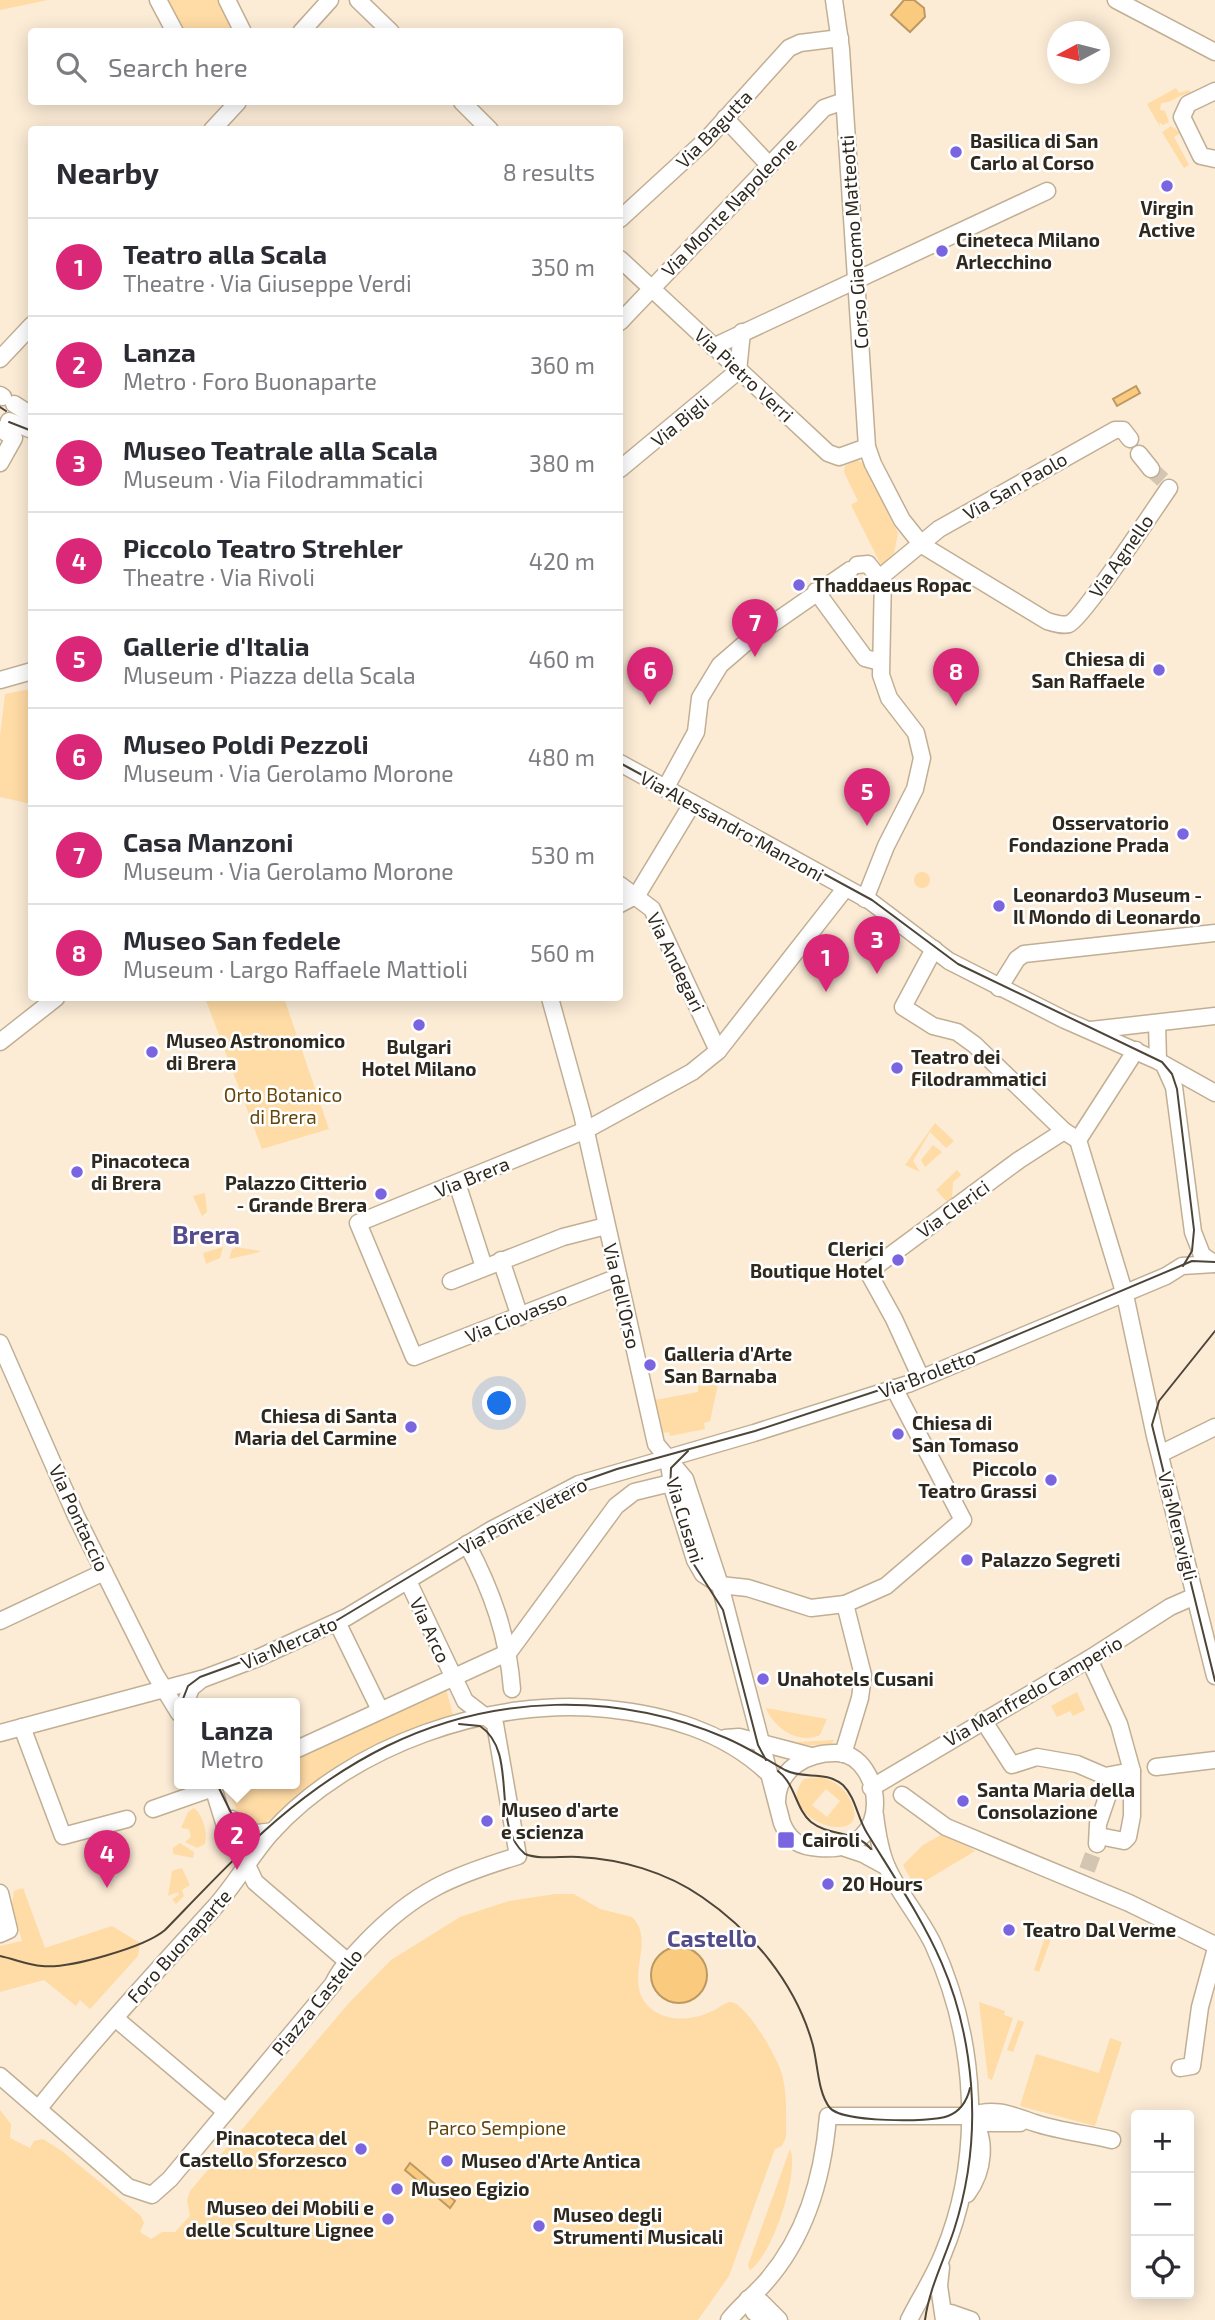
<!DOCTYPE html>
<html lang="en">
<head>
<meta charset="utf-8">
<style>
  body { margin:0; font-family:"Exo 2",sans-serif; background:#f2f2f3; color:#2b2b33 }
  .controls { position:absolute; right:21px; bottom:21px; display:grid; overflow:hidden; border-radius:7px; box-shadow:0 4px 18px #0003 }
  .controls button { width:63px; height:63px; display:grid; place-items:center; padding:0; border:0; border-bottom:2px solid #e1e1e2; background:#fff; color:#2b2b33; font:35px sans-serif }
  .compass { position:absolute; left:1047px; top:21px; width:63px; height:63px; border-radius:50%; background:#fff; box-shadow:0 4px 18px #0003; rotate:263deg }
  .you { position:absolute; left:500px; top:1404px; width:24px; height:24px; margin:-18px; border:5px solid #fff; border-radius:50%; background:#1a73e8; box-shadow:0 0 0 10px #1a73e833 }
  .badge { display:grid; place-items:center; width:46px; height:46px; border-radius:50%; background:#db2777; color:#fff; font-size:23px; font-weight:700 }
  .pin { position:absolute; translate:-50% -58px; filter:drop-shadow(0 2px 4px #0008) }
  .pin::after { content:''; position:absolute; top:37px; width:24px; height:21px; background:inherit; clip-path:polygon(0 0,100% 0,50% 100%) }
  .popup { position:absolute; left:174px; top:1698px; width:126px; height:91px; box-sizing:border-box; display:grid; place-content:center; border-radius:7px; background:#fff; filter:drop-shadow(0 2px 5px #0005); font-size:23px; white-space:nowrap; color:#7c7c81 }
  .popup b { font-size:26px; color:#2b2b33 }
  .popup::after { content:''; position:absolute; left:50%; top:100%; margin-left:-14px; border:14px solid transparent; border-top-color:#fff }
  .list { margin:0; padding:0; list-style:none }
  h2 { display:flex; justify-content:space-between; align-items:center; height:91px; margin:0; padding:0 28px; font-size:30px }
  h2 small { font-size:23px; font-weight:400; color:#7c7c81 }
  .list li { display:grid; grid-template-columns:46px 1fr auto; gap:21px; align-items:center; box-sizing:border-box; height:98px; padding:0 28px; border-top:2px solid #e1e1e2 }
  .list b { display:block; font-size:26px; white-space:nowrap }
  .list p { margin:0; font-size:23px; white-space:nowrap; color:#7c7c81 }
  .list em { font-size:23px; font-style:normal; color:#7c7c81 }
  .icon { flex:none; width:38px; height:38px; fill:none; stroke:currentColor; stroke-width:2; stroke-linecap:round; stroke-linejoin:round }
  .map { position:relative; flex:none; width:1215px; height:2320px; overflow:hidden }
  .search { position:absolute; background:#fff; box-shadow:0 4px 18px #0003; left:28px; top:28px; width:595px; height:77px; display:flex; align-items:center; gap:18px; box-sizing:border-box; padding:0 24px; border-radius:7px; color:#7c7c81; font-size:26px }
  .panel { position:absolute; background:#fff; box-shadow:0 4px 18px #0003; left:28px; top:126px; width:595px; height:875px; border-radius:7px }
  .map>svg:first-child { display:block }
</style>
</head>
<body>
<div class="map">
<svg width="1215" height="2320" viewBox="0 0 1215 2320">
  <rect width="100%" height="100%" fill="#fcecd6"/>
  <g fill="#ffdba5" fill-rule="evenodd">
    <path d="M0,0H48L0,10Z"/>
    <path d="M168,0H219L236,31H184Z"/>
    <path d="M1176,88L1179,93L1188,90L1192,93C1179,93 1174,103 1161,103L1160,110L1165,111L1169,122L1163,125L1159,122L1160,127L1147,104Z"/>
    <path d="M1171,126L1181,133L1174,137L1189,165L1184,168L1162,132Z"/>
    <path d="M857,460L863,463L898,533L894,553L882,567L851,505L858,501L844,472L845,466Z"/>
    <path d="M31,689H32L31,804L0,797V737L5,694Z"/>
    <circle cx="922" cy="880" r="8"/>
    <path d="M205,998H284L329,1129L262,1149Z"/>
    <path d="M935,1123L954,1141L946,1148L930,1132L913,1161L920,1172L905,1165Z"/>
    <path d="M933,1145L942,1152L925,1167L921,1160Z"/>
    <path d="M957,1170L961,1175L953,1182L952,1197L956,1204L952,1207L936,1190Z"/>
    <path d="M205,1193L207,1212L202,1216L193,1196Z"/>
    <path d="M223,1247L220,1258L206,1264L203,1253Z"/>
    <path d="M236,1247L260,1251V1252L229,1259L232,1249Z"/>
    <path d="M718,1384L710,1421L704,1423L705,1429L670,1436L669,1432L663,1433L655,1400L698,1392V1386Z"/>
    <path d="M445,1685L453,1715C382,1740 321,1780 261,1826L240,1817L226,1786L295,1784V1754Z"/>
    <path d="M1077,1692L1085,1710L1073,1716L1070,1711L1057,1717L1051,1706Z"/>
    <path d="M766,1708L827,1719L820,1735C798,1745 774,1728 766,1708Z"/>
    <path d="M780,1738L797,1742L835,1740L830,1745H796L779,1740Z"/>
    <path d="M819,1777C832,1780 843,1786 849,1798C880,1853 768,1820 804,1779ZM826,1789L840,1801L827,1817L812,1805Z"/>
    <path d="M194,1808C203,1815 208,1833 205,1844L197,1848L185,1842L191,1837L189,1829L181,1828L188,1812Z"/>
    <path d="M946,1832L975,1851L915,1887L903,1865L923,1845Z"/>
    <path d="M180,1843L194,1852L193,1858L173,1854V1848Z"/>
    <path d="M182,1868L190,1885L182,1890L184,1896L176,1904L172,1899L179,1895L178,1892L168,1896L172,1871Z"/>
    <path d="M23,1888L45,1948L112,1926L140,1943L138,1956L90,2009L80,2000L76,2006L44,1980L0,1992V1946L22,1941L12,1905L14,1891Z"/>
    <path d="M555,1894H574L600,1909L632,1917C657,1941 622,1980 649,2007C665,2022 691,2021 710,2012C716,2010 723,2004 729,2002C745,1999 781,2063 783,2078C787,2097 786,2117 786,2137L782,2146L775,2149L729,2276L698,2320H0V2110L11,2124L10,2138L30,2148L34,2141L43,2139L62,2151L141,2216L144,2223L140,2232L151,2239L162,2232H175L190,2216L187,2200L190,2191L348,2004L391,1960L460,1917L509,1901Z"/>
    <path d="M1046,1934L1052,1936L1039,1972L1034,1970Z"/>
    <path d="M979,2002L1005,2011L1004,2015L1013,2018L992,2080L988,2078Z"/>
    <path d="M1018,2020L1024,2022L1013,2052L1007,2050Z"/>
    <path d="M1110,2038L1122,2042L1095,2126L1020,2106L1036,2054L1099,2073Z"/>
    <path d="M790,2149C800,2170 773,2255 750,2270L748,2265Z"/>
  </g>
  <g fill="#faca7f" stroke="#bd9962" stroke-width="2">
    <path d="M904,0H914L924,8L925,17L910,32L891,15Z"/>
    <path d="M1136,386L1140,393L1117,406L1113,399Z"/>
    <circle cx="679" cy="1975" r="28"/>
    <path d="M410,2163L455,2201L450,2208L405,2170Z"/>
  </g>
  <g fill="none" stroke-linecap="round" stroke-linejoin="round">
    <g stroke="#d3c5b1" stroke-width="16" stroke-dasharray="16 8" stroke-linecap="butt">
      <path d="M1151,469L1164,481"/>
      <path d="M1087,1870L1096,1846"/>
    </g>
    <g stroke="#c1af94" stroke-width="19">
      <g id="minor">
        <path d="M158,0L175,32"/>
        <path d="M227,0L243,32"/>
        <path d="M358,0L391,32"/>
        <path d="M834,0L841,49L867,447L873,464L902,520L922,545L1047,621C1054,623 1062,626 1069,624C1082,619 1155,508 1169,488"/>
        <path d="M1116,0L1215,52"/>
        <path d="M301,32L330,0"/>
        <path d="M1215,91L1188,104L1182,117L1201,156L1215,159"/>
        <path d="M462,102L490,130"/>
        <path d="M725,118L769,165"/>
        <path d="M212,130L238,102"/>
        <path d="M620,219L706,140L789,48L800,43L840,38"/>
        <path d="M620,259L828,453L839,457L867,447"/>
        <path d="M620,322L824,108L844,101"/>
        <path d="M713,347L1047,191"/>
        <path d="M0,359L32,325"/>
        <path d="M738,371L742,332"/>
        <path d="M0,395L3,397"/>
        <path d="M14,404L25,411L32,422"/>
        <path d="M9,421L32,430"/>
        <path d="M1139,454L1151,469"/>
        <path d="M0,463L14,438L0,429"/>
        <path d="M620,469L738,371"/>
        <path d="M857,565L868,564L882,582"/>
        <path d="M816,591L865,658L880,662"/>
        <path d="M0,680L32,671"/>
        <path d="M620,763L870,901L949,961L1065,1020L1158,1061L1215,1093"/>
        <path d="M665,789L696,732L700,698L720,665L749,640L850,570"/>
        <path d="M620,885L652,909L718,1051"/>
        <path d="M865,899L886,846L915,789L922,758L916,733L889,698L881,675L883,575L939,529L1115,430H1123L1130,439"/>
        <path d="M620,904L637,895L692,804"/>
        <path d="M934,949L903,1007L933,1026L957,1032L975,1045L1064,1131L1078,1140L1125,1295L1155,1436L1215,1676"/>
        <path d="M999,988L1017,959L1024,954L1215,933"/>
        <path d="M550,998L582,1114L656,1444L685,1479L720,1585L782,1823C789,1841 800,1847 819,1848C899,1855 882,1755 838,1753C808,1752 778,1768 777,1801"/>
        <path d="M1157,1023L1158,1061"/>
        <path d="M1091,1030L1215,1016"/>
        <path d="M0,1042L56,998"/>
        <path d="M1165,1067L1174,1087L1193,1232L1202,1255L1215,1264"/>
        <path d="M1078,1140L1136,1050"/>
        <path d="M457,1183L484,1267"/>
        <path d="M501,1260L520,1317"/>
        <path d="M618,1277L414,1357L358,1223L586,1130L692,1072L718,1051L844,890"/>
        <path d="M451,1281L563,1237L606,1226"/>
        <path d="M0,1343L76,1516L155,1674L179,1713"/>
        <path d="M921,1378L894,1319L868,1272L1019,1160L1064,1131"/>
        <path d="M1160,1454L1215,1427"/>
        <path d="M668,1458L673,1490L695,1560L703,1574L720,1585L748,1588L811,1608L845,1604L886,1586L963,1520L894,1388"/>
        <path d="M467,1544C492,1591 508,1636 512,1689"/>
        <path d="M0,1621L104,1572"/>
        <path d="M337,1622L380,1710"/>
        <path d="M1089,1659L1119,1724L1132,1771V1816L1128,1837L1124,1841L1099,1836"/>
        <path d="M185,1704L191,1688L202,1679"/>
        <path d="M983,1720L1012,1765L1037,1757L1077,1764L1105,1776L1132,1771"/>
        <path d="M22,1727L63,1836L127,1819"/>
        <path d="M0,1733L205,1678L258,1658L347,1617L491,1530L579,1484L754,1433L908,1384L1166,1276L1182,1266L1215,1264"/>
        <path d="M725,1738L739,1737L811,1756"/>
        <path d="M295,1750L509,1652L616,1506L634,1492L671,1483"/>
        <path d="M843,1754L860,1698L863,1675L845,1604"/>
        <path d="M1156,1767L1215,1760"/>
        <path d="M212,1784L229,1839"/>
        <path d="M871,1788L1089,1659L1170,1607L1195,1596"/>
        <path d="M902,1795L946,1827L1129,1903L1215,1945"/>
        <path d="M153,1809L213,1788"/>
        <path d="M875,1815C877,1832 880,1851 887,1867C899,1894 920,1917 933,1944C977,2040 984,2156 943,2254C934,2277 920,2298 909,2320"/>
        <path d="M232,1819C243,1836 255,1834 273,1831"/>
        <path d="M232,1820L239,1848L255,1882L348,1962"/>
        <path d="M1097,1844L1098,1824L1114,1777"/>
        <path d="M845,1848L863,1854L887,1867"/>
        <path d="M0,1893L9,1930L0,1934"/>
        <path d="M115,2018L226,2112"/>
        <path d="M1180,2068L1192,2066L1200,2007L1215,1952"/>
        <path d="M0,2076L128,2187L152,2195L170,2179L333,1984C340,1968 354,1955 366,1942C415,1891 452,1876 518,1856L495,1724L465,1701L408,1581"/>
        <path d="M39,2108C94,2039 154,1974 213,1909C235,1885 250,1857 271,1833C350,1745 491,1696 608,1709C666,1715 723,1731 767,1772"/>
        <path d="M971,2116L984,2123H1020"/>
        <path d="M967,2194C984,2171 988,2138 970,2116"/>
        <path d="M941,2267L939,2286L944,2320"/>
        <path d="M748,2299L761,2302L779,2320"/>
        <path d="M748,2299L754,2312L764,2320"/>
        <path d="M951,2313L971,2320"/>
        <path d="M729,2320C739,2307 752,2297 763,2285C806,2238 823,2178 828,2116H970C995,2107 1011,2115 1035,2123C1059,2131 1087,2134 1112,2140"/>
      </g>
    </g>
    <use href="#minor" stroke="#fff" stroke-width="16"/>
    <g stroke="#4d4538" stroke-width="2">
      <path d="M0,407L6,411"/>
      <path d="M9,422L32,431"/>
      <path d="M620,763L872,900L958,964L1162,1062L1172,1074L1177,1089L1194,1230L1192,1251L1183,1266"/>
      <path d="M1215,1331L1159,1401L1152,1425L1215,1681"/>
      <path d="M688,1451L671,1468L670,1491L693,1563L723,1610L758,1745L766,1760"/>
      <path d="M181,1704L188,1686L200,1677L277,1649L334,1622L487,1530L577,1483L617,1469L755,1431L910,1380L1192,1261L1215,1262"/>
      <path d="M459,1724L480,1726C520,1753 489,1824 525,1854C540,1860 561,1856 578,1857C621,1859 666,1872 702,1897C752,1931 795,1983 812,2042C818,2061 817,2092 830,2108C841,2122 930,2123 948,2116C961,2111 967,2101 970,2088"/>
      <path d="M778,1771C796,1785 795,1808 811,1822C830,1837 854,1829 871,1849"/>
      <path d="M217,1784L239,1829L237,1857"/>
      <path d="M0,1956C14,1959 28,1965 42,1966C69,1969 145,1947 165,1930C235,1858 294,1792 387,1746C493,1694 617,1691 726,1738C747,1747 766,1759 785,1770C804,1780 825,1770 843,1785C856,1798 857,1817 867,1833C922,1922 962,1975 971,2084C975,2134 969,2183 954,2230C944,2260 929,2289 925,2320"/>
    </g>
  </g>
  <g fill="#7a64df" stroke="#fff" stroke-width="2.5">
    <circle cx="956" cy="152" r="7"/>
    <circle cx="1167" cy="186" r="7"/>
    <circle cx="942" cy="251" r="7"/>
    <circle cx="799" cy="585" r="7"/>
    <circle cx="1159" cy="670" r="7"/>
    <circle cx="1183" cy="834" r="7"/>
    <circle cx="999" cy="906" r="7"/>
    <circle cx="419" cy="1025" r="7"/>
    <circle cx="152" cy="1052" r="7"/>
    <circle cx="897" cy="1068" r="7"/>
    <circle cx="77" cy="1172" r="7"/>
    <circle cx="381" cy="1194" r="7"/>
    <circle cx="898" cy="1260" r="7"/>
    <circle cx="650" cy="1365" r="7"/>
    <circle cx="411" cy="1427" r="7"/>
    <circle cx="898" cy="1434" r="7"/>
    <circle cx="1051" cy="1480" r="7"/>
    <circle cx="967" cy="1560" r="7"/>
    <circle cx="763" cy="1679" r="7"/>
    <circle cx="963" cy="1801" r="7"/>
    <circle cx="487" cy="1821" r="7"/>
    <rect x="777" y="1831" width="18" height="18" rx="3.5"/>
    <circle cx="828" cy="1884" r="7"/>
    <circle cx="1009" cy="1930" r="7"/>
    <circle cx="361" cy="2149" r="7"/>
    <circle cx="447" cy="2161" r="7"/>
    <circle cx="397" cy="2189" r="7"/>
    <circle cx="388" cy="2219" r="7"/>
    <circle cx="539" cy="2226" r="7"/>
  </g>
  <g text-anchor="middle" stroke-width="5" stroke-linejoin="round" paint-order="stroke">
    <g font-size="19" fill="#2f281d" stroke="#fff">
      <text transform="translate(714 129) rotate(-46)" y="7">Via Bagutta</text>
      <text transform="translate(729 207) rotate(-46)" y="7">Via Monte Napoleone</text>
      <text transform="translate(854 242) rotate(-94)" y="7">Corso Giacomo Matteotti</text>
      <text transform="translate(744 375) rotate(43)" y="7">Via Pietro Verri</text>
      <text transform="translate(680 421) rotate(-40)" y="7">Via Bigli</text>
      <text transform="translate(1015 486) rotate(-30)" y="7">Via San Paolo</text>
      <text transform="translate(1121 556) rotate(-55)" y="7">Via Agnello</text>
      <text transform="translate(732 826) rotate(29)" y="7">Via Alessandro Manzoni</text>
      <text transform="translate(676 962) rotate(64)" y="7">Via Andegari</text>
      <text transform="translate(472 1177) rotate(-22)" y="7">Via Brera</text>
      <text transform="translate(953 1209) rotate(-36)" y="7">Via Clerici</text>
      <text transform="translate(622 1296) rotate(77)" y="7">Via dell'Orso</text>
      <text transform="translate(516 1317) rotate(-22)" y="7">Via Ciovasso</text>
      <text transform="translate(927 1374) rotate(-21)" y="7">Via Broletto</text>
      <text transform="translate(523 1516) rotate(-28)" y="7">Via Ponte Vetero</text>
      <text transform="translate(79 1518) rotate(65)" y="7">Via Pontaccio</text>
      <text transform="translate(685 1520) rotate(73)" y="7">Via Cusani</text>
      <text transform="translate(1178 1526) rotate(76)" y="7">Via Meravigli</text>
      <text transform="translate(430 1630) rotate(65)" y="7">Via Arco</text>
      <text transform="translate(289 1643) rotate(-24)" y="7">Via Mercato</text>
      <text transform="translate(1033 1691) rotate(-30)" y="7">Via Manfredo Camperio</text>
      <text transform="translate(179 1946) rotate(-48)" y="7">Foro Buonaparte</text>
      <text transform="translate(317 2002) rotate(-51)" y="7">Piazza Castello</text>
    </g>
    <g font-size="19" font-weight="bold" fill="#2f281d" stroke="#fff" text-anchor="start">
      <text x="970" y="148">Basilica di San<tspan x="970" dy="22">Carlo al Corso</tspan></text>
      <text x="1167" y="215" text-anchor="middle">Virgin<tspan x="1167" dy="22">Active</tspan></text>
      <text x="956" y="247">Cineteca Milano<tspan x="956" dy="22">Arlecchino</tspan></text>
      <text x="813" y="592">Thaddaeus Ropac</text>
      <text x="1145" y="666" text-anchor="end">Chiesa di<tspan x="1145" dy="22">San Raffaele</tspan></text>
      <text x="1169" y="830" text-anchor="end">Osservatorio<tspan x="1169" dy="22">Fondazione Prada</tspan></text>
      <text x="1013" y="902">Leonardo3 Museum -<tspan x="1013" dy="22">Il Mondo di Leonardo</tspan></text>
      <text x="166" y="1048">Museo Astronomico<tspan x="166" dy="22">di Brera</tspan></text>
      <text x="419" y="1054" text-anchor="middle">Bulgari<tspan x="419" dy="22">Hotel Milano</tspan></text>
      <text x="911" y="1064">Teatro dei<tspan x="911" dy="22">Filodrammatici</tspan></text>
      <text x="91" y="1168">Pinacoteca<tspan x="91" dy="22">di Brera</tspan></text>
      <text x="367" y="1190" text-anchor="end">Palazzo Citterio<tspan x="367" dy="22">- Grande Brera</tspan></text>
      <text x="884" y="1256" text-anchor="end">Clerici<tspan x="884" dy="22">Boutique Hotel</tspan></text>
      <text x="664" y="1361">Galleria d'Arte<tspan x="664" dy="22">San Barnaba</tspan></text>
      <text x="397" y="1423" text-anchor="end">Chiesa di Santa<tspan x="397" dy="22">Maria del Carmine</tspan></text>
      <text x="912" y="1430">Chiesa di<tspan x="912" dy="22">San Tomaso</tspan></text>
      <text x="1037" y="1476" text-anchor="end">Piccolo<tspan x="1037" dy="22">Teatro Grassi</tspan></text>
      <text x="981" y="1567">Palazzo Segreti</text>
      <text x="777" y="1686">Unahotels Cusani</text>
      <text x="977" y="1797">Santa Maria della<tspan x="977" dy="22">Consolazione</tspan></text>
      <text x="501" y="1817">Museo d'arte<tspan x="501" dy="22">e scienza</tspan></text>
      <text x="802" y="1847">Cairoli</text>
      <text x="842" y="1891">20 Hours</text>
      <text x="1023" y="1937">Teatro Dal Verme</text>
      <text x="347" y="2145" text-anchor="end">Pinacoteca del<tspan x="347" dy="22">Castello Sforzesco</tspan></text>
      <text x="461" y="2168">Museo d'Arte Antica</text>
      <text x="411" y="2196">Museo Egizio</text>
      <text x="374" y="2215" text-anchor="end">Museo dei Mobili e<tspan x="374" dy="22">delle Sculture Lignee</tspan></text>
      <text x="553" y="2222">Museo degli<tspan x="553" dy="22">Strumenti Musicali</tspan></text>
    </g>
    <g font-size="19" fill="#654508" stroke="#fff">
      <text x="283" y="1102">Orto Botanico<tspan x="283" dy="22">di Brera</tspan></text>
      <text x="497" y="2135">Parco Sempione</text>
    </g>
    <g font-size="23" font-weight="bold" fill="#544c8a" stroke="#fff">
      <text x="712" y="1947">Castello</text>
    </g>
    <g font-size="26" font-weight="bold" fill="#544c8a" stroke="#fff">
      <text x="206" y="1244">Brera</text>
    </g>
  </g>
</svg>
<div class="controls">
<button>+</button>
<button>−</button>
<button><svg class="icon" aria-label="locate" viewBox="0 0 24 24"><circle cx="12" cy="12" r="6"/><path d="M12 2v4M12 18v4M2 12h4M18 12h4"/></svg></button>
</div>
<svg class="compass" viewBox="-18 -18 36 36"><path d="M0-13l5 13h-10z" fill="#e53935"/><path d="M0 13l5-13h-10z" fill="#7c7c81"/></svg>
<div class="you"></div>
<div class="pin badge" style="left:826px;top:992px">1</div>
<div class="pin badge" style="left:237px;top:1870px">2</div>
<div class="popup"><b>Lanza</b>Metro</div>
<div class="pin badge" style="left:877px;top:974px">3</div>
<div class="pin badge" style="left:107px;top:1888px">4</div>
<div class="pin badge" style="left:867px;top:826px">5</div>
<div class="pin badge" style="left:650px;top:705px">6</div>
<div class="pin badge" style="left:755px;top:657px">7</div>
<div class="pin badge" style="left:956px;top:706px">8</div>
<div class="search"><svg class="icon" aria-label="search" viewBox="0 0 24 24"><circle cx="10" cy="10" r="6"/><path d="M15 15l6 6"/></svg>Search here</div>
<section class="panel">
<h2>Nearby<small>8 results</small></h2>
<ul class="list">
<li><span class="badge">1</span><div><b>Teatro alla Scala</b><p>Theatre · Via Giuseppe Verdi</p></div><em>350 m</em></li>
<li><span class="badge">2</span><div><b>Lanza</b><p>Metro · Foro Buonaparte</p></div><em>360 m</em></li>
<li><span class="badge">3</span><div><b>Museo Teatrale alla Scala</b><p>Museum · Via Filodrammatici</p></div><em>380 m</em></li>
<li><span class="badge">4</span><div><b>Piccolo Teatro Strehler</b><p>Theatre · Via Rivoli</p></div><em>420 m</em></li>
<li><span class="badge">5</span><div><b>Gallerie d'Italia</b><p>Museum · Piazza della Scala</p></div><em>460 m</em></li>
<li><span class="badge">6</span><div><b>Museo Poldi Pezzoli</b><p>Museum · Via Gerolamo Morone</p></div><em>480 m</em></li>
<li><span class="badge">7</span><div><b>Casa Manzoni</b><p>Museum · Via Gerolamo Morone</p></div><em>530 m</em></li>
<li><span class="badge">8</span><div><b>Museo San fedele</b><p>Museum · Largo Raffaele Mattioli</p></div><em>560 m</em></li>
</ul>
</section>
</div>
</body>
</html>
